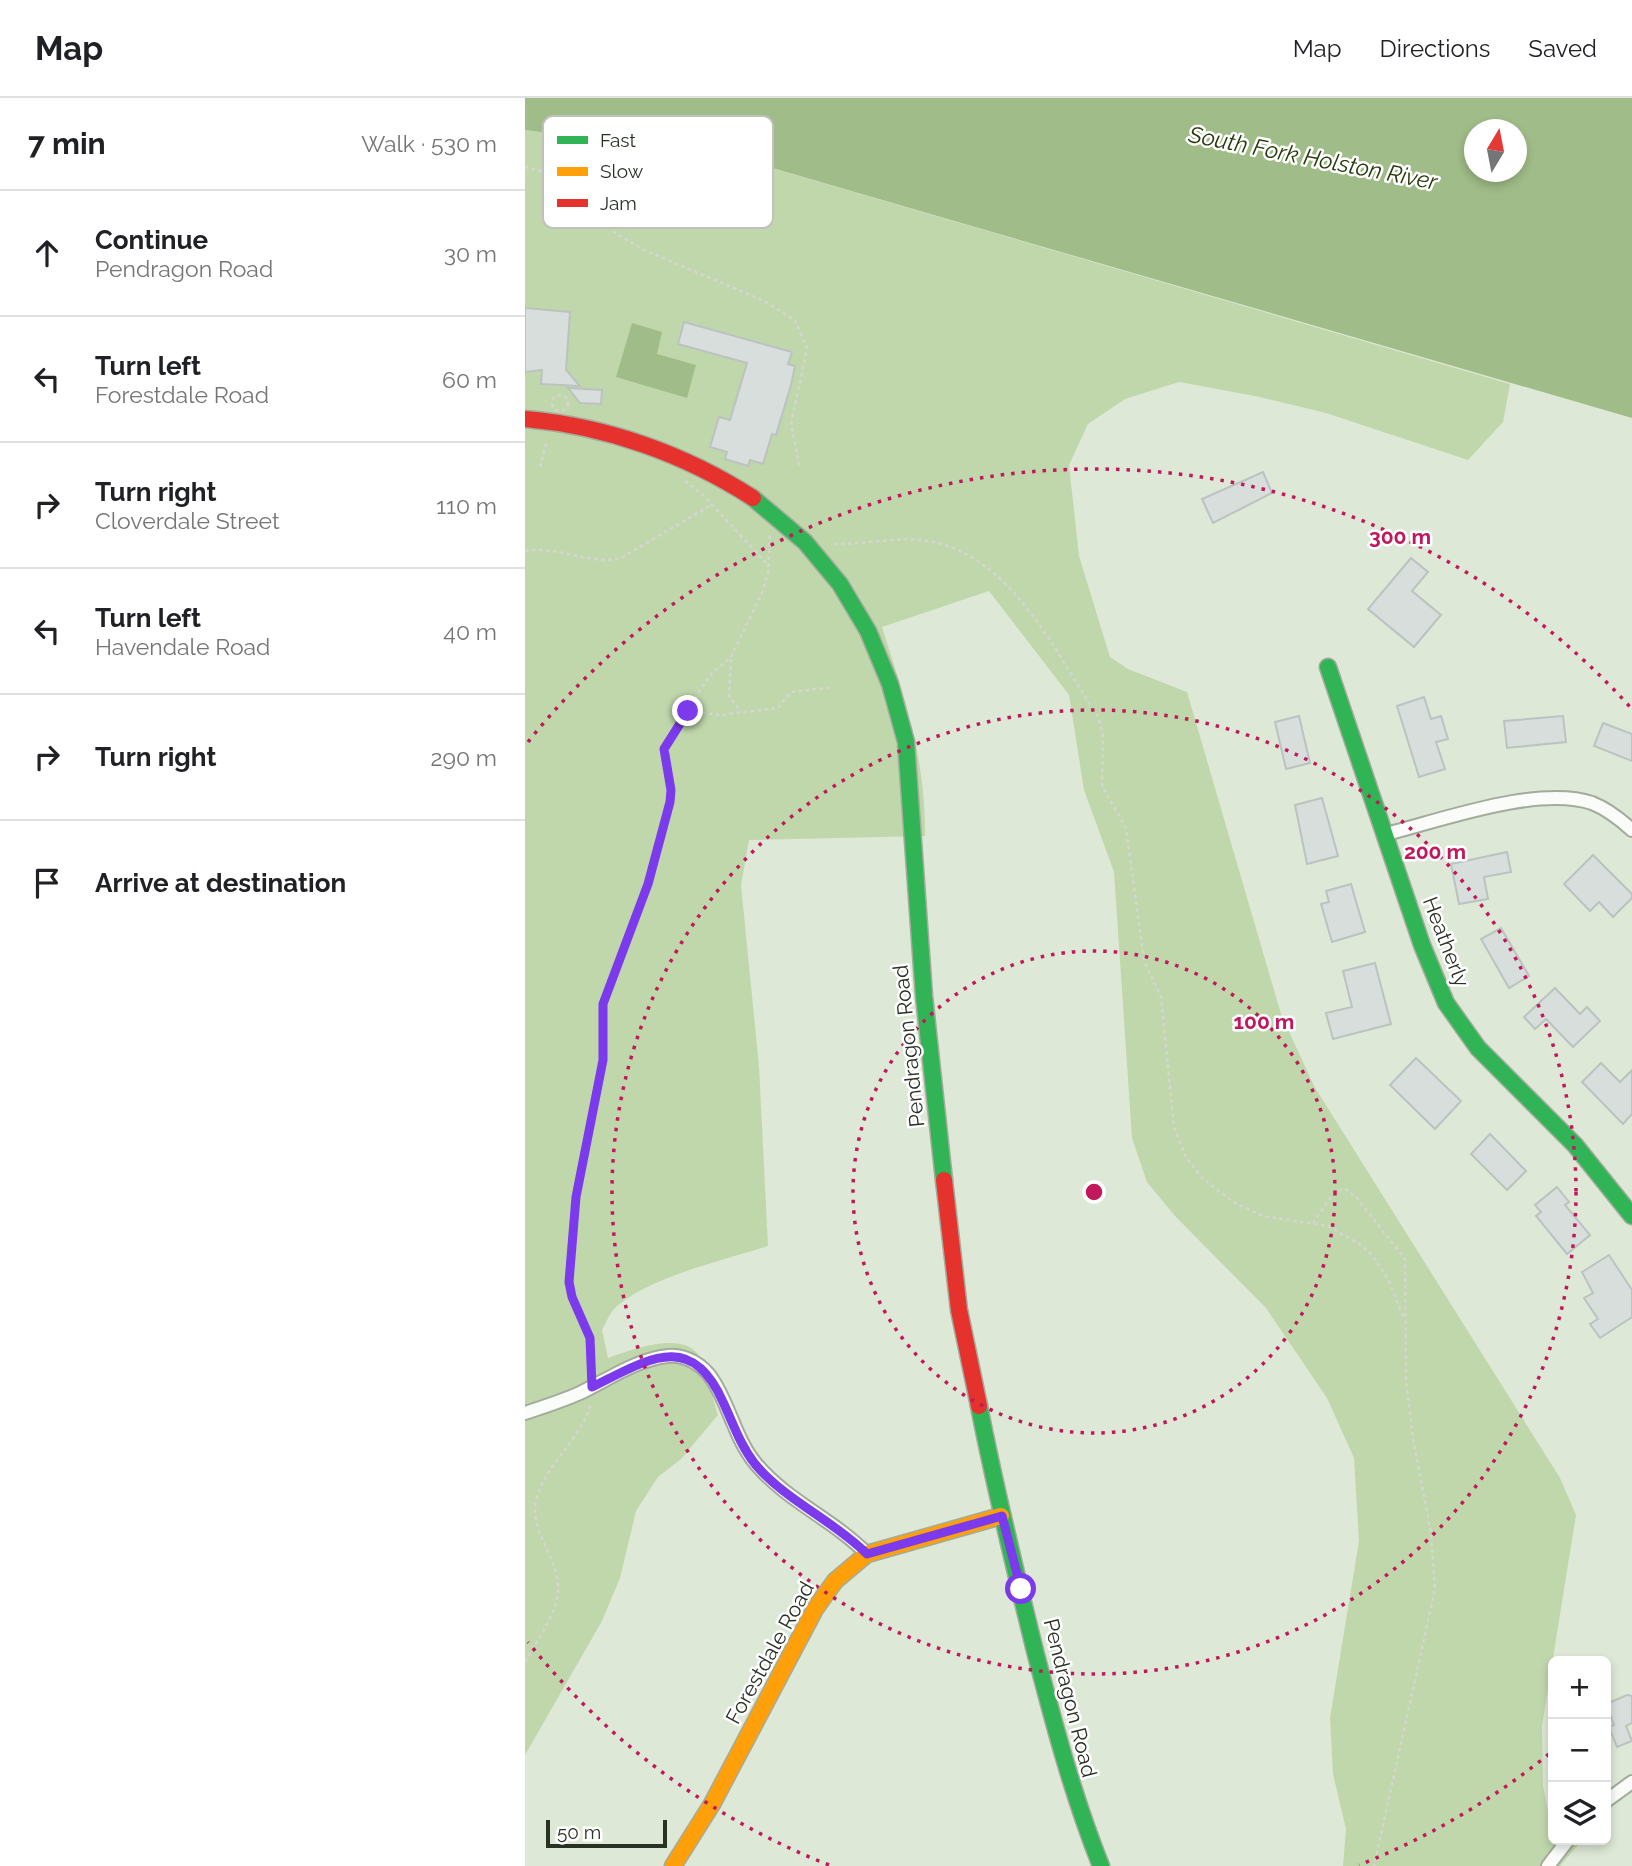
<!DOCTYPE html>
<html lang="en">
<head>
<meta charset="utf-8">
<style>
  body { margin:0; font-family:Raleway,sans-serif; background:#f6f6f6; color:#202124 }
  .controls { position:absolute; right:21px; bottom:21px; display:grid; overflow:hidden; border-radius:10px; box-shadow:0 4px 10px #0003 }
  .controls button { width:63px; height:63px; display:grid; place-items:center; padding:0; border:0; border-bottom:2px solid #e0e0e0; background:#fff; color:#202124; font:35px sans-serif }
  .compass { position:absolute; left:939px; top:21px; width:63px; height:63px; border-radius:50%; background:#fff; box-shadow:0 4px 10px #0003; rotate:10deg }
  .scale { position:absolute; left:21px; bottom:18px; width:121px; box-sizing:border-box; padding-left:7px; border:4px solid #293024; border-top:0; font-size:19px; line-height:24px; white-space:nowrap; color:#293024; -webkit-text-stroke:5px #fff; paint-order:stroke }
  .stop { position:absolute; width:21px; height:21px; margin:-16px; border:5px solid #7c3aed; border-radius:50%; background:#fff }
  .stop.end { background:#7c3aed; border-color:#fff; box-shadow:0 2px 7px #0008 }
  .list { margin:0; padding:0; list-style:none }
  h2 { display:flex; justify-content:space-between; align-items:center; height:91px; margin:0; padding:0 28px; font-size:30px }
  h2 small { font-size:23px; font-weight:400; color:#757577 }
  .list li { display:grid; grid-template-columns:46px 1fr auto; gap:21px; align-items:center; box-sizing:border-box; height:126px; padding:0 28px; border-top:2px solid #e0e0e0 }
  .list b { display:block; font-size:26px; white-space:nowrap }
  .list p { margin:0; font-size:23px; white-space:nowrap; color:#757577 }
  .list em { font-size:23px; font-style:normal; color:#757577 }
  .icon { flex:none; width:38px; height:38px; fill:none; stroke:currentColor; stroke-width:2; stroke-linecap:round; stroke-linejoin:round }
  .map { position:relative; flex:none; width:1107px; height:1768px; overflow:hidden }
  header { display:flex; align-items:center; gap:42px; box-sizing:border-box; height:98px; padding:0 35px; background:#fff; border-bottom:2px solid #e0e0e0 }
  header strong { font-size:33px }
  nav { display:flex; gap:38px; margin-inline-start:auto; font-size:24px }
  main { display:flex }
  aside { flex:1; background:#fff }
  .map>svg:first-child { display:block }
</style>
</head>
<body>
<header>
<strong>Map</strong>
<nav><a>Map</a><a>Directions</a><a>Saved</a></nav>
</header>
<main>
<aside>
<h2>7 min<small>Walk · 530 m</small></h2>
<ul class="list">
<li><svg class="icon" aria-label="ahead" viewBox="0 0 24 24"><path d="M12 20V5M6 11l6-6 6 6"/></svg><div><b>Continue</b><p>Pendragon Road</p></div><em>30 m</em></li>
<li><svg class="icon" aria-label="left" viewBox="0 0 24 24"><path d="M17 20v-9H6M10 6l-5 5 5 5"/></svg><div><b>Turn left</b><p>Forestdale Road</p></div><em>60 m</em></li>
<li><svg class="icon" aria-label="right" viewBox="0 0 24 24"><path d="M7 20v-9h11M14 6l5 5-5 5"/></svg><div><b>Turn right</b><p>Cloverdale Street</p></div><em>110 m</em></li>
<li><svg class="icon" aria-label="left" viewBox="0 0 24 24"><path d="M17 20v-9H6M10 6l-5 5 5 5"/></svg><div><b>Turn left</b><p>Havendale Road</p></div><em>40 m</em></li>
<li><svg class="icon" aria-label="right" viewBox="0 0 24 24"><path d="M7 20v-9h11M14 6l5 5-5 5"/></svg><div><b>Turn right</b></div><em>290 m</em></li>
<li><svg class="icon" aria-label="arrive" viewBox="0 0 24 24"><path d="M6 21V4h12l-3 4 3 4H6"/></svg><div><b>Arrive at destination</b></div></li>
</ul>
</aside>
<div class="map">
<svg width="1107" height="1768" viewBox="0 0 1107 1768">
  <rect width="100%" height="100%" fill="#dee8d6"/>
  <path fill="#c0d7ac" d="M0,32L216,61L985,286L978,324L943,362L801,315L730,298L654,284L600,301L563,326L544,367L554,458L585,559L603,571L662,594L756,916L789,988L1035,1380L1051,1417L1017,1628L1018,1688L1024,1719L1028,1723V1742H1047L1053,1747L1035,1768H818L821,1731L808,1676L805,1620L834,1443L829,1360L802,1300L741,1210L650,1118L622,1084L607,1040L589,774L559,692L544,597L464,493L357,529C381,604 400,658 400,738L224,742L216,787L234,968L243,1148C200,1162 124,1179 91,1209C85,1214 81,1225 77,1232L83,1260C105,1252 159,1231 175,1259C183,1273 187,1300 193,1317L156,1361L133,1379L111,1413L95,1480L77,1523L0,1657Z"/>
  <g fill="#a0bc88" fill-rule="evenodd">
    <path d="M0,0H1107V320L216,61L0,32ZM950,32H992V74H950Z"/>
    <path d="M107,225L137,234L132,256L171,267L162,300L91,279Z"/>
  </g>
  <g fill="#d7dedc" stroke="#bbc3c0" stroke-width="2">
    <path d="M0,210L45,214L41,272L55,288L16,286L17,272L0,274Z"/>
    <path d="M159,224L267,254L263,266L270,268L266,287L251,337L247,336L238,366L225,362L223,368L200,361L202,354L185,349L194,319L205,322L222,265L153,246Z"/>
    <path d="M43,290L77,292L76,306L55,305Z"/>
    <path d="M738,374L747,395L688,425L677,401Z"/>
    <path d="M886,460L903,474L887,493L916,517L889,549L843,511Z"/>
    <path d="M899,599L906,621L916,618L923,641L911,644L920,671L894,679L872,608Z"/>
    <path d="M774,618L785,665L761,671L750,624Z"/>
    <path d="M1038,618L1041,644L982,650L979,623Z"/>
    <path d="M1078,625L1107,636V663L1069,648Z"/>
    <path d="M797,700L813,758L782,766L770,707Z"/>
    <path d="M982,754L986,774L959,779L963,801L934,806L926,766Z"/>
    <path d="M1068,757L1107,796V800L1088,819L1074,804L1065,813L1039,786Z"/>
    <path d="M826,786L840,834L807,844L796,806L804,804L801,793Z"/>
    <path d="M976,830L1004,878L984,890L956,841Z"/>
    <path d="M850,865L866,926L808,941L801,915L827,909L818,873Z"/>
    <path d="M1030,890L1055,916L1062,909L1075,923L1048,949L1021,921L1010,931L999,919Z"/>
    <path d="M891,960L936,1003L910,1031L865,987Z"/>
    <path d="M1076,965L1095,984L1107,972V1016L1098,1026L1057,984Z"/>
    <path d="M965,1036L1001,1073L982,1092L946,1056Z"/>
    <path d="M1032,1089L1044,1104L1040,1107L1065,1137L1042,1156L1011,1118L1016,1114L1010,1107Z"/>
    <path d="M1084,1157L1107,1192V1219L1075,1240L1065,1226L1073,1221L1059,1200L1068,1195L1057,1174Z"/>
    <path d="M1102,1597L1107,1598V1625L1101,1628L1107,1643L1092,1649L1084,1629L1089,1627L1081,1606Z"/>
  </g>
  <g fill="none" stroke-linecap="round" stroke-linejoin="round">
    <g stroke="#a3ab9d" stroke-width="16">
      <g id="street">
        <path d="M861,736C917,722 1013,687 1067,705C1082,711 1096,722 1107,732"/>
        <path d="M0,1315C18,1309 37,1303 55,1295C82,1282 112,1261 143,1258C160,1256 178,1267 187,1281C205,1308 210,1341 231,1366C262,1403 309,1422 342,1456"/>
        <path d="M1081,1703L1107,1684"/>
        <path d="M1023,1768L1043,1742"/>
      </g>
    </g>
    <g stroke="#a3ab9d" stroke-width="19">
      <g id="fast">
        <path d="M228,400L280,444L315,486L343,533L365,586L381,644L399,898L419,1082"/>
        <path d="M803,569L897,847L921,905L953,950L1050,1047L1107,1118"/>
        <path d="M454,1308C470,1390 490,1472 510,1553C529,1626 548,1698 576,1768"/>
      </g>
    </g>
    <g stroke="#a3ab9d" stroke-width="19">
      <path id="slow" d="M148,1768L187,1706L290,1511L310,1483L342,1456L476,1418"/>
    </g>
    <g stroke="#a3ab9d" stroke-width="19">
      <g id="jam">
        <path d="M0,321C81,328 160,356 228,400"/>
        <path d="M419,1082L434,1212L454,1308"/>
      </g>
    </g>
    <g stroke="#d3d6d1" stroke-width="2.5" stroke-dasharray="3.5 3.5" stroke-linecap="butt">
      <path d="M0,69L15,73L52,91L89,134L117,151L239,203L270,222L282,251L266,326L275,370"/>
      <circle cx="35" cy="305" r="8"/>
      <path d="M15,369L22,342"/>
      <path d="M160,383L178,397L243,467"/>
      <path d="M309,446C338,447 367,439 396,442C484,451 530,554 573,619L578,636L577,688L601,730L619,863L636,899L649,1029L661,1059L678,1081L710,1105L738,1118L803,1128L836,1147L848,1158L864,1183L879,1221"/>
      <path d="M0,453C33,447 65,468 96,460L186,407"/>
      <path d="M206,561L204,598L216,613"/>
      <path d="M163,613L195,617L253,610L266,594L309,589"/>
      <path d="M788,1125L807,1097L819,1090L832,1100L880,1161L881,1283L888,1341L906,1435L910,1491L849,1768"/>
      <path d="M68,1273L65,1240L47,1199L44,1184L51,1099L78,962V906L123,786L145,704L147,692L139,651L184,578L206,559L237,495L243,475L245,435"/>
      <path d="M0,1564C12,1542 32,1517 33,1491C34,1461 4,1432 11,1403C19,1367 57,1341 66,1305"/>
    </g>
    <use href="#street" stroke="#fafcf9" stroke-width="12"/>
    <use href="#fast" stroke="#30b455" stroke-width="16"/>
    <use href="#slow" stroke="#ff9f0a" stroke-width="16"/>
    <use href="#jam" stroke="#e5322d" stroke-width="16"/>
  </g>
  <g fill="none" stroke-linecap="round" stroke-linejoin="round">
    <path stroke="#7c3aed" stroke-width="9" d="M163,613L139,651L146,692L145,704L123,786L78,906V962L51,1099L44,1184L47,1199L65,1240L67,1289C122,1262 166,1231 198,1304C208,1325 215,1347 230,1366C261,1403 308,1422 342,1456L477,1418L496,1491"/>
  </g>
  <g fill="none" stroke="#c2185b" stroke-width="3.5" stroke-dasharray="3.5 7">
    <circle cx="569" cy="1094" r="241"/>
    <circle cx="569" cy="1094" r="482"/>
    <path d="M1024 1656A723 723 0 0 1 834 1767M304 1767A723 723 0 0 1 3 1544M3 644A723 723 0 0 1 1106 610"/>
  </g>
  <g text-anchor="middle" stroke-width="5" stroke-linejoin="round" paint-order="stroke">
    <g font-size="21" fill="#293024" stroke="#fff">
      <text transform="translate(921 844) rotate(69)" y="7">Heatherly</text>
      <text transform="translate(384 948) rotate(-96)" y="7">Pendragon Road</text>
      <text transform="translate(245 1555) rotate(-61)" y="7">Forestdale Road</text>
      <text transform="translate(545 1600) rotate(76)" y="7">Pendragon Road</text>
    </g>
    <g font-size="23" font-style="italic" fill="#243a09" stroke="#fff">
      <text transform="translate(788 60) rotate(11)" y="8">South Fork Holston River</text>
    </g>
  </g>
  <rect x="18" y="18" width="230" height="112" rx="10" fill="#fff" stroke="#bfc1bd" stroke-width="2"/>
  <rect x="32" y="38" width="31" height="8" fill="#30b455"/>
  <rect x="32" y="69" width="31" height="9" fill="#ff9f0a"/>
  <rect x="32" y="101" width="31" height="8" fill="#e5322d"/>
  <g font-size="19" fill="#293024">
    <text x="75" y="49">Fast</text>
    <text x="75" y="80">Slow</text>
    <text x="75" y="112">Jam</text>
  </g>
  <circle cx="569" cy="1094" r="10" fill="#c2185b" stroke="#fff" stroke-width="3.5"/>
  <g font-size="21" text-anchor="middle" font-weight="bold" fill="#c2185b" stroke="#fff" stroke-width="5" stroke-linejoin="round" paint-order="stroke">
    <text x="875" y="446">300 m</text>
    <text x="910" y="761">200 m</text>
    <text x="739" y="931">100 m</text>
  </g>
</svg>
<div class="controls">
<button>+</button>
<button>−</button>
<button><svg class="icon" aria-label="layers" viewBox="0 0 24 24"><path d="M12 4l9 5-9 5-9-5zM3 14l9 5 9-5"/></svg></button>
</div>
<svg class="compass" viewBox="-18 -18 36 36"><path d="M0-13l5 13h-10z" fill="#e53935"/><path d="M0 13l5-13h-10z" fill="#757577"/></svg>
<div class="scale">50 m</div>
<div class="stop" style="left:496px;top:1491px"></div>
<div class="stop end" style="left:163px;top:613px"></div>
</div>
</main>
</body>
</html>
